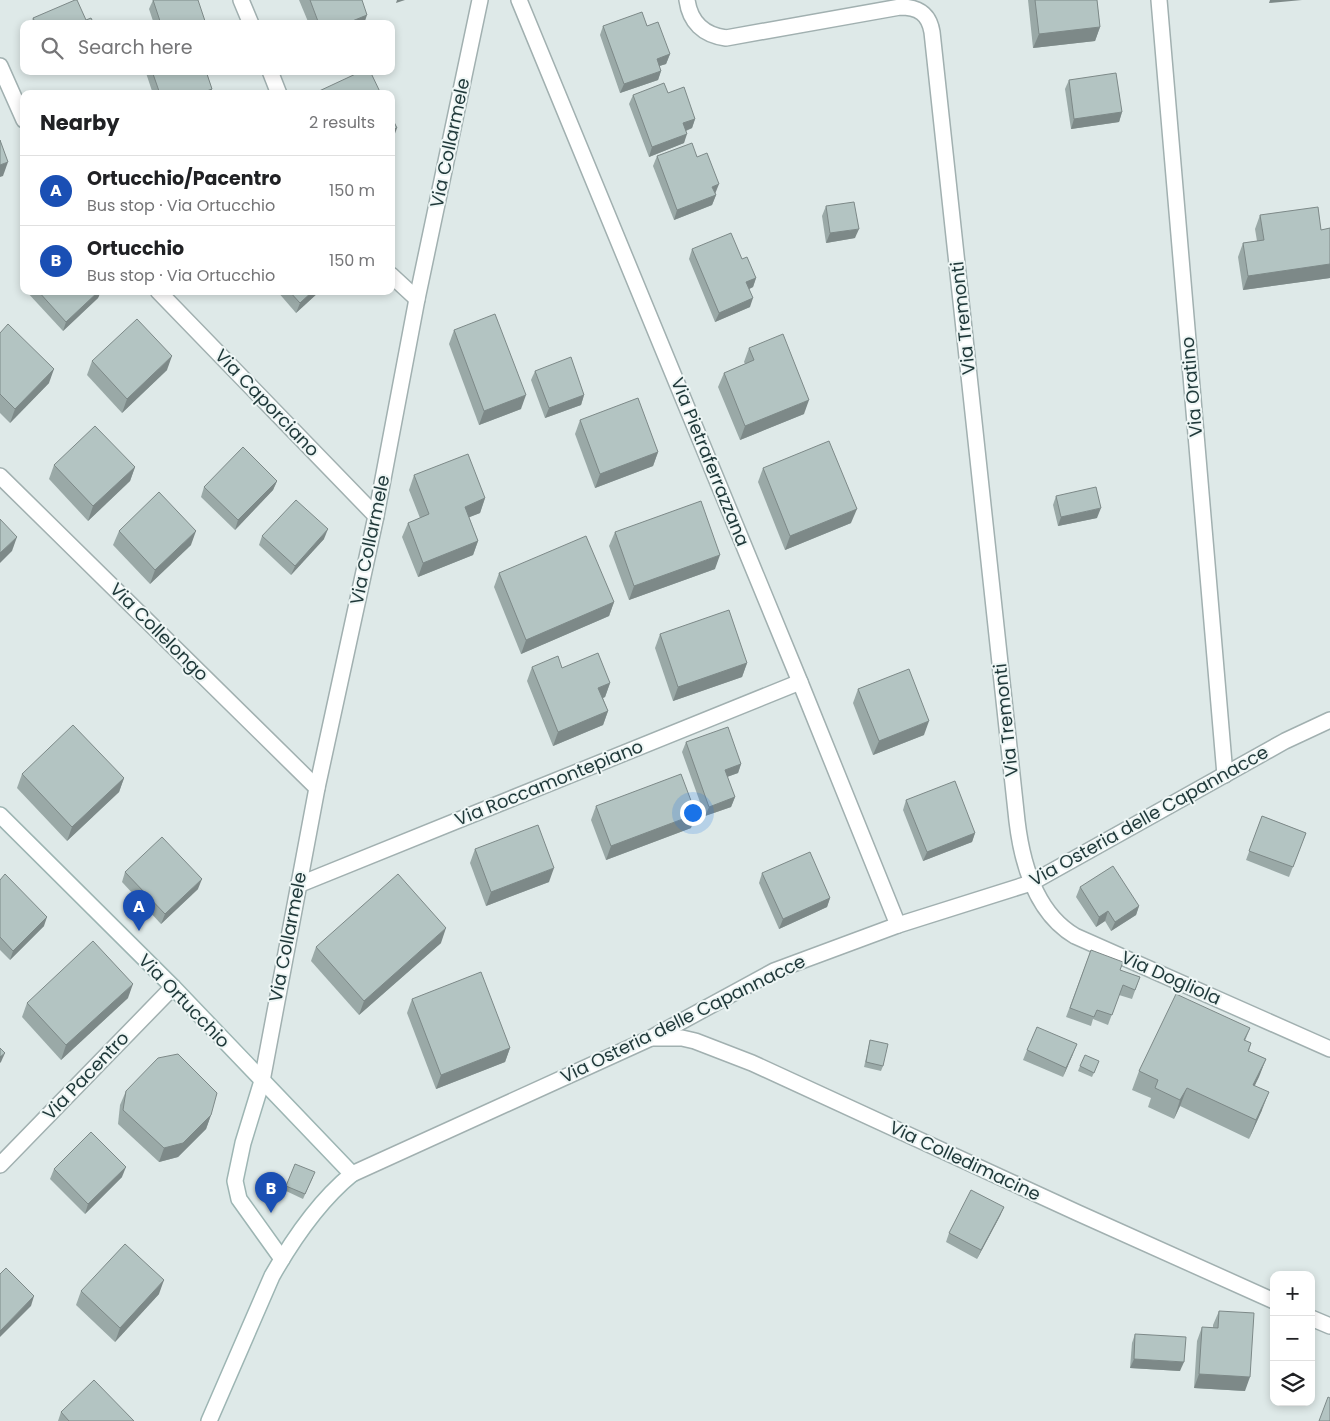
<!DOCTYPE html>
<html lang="en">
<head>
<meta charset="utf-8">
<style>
  body { margin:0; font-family:Poppins,sans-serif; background:#f2f2f2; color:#202124 }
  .controls { position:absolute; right:15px; bottom:15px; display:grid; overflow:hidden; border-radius:10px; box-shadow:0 2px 8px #0003 }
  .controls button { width:45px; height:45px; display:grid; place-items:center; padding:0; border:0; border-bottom:1px solid #e0e0e0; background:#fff; color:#202124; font:25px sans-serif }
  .you { position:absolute; left:692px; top:812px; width:18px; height:18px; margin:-12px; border:4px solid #fff; border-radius:50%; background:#1a73e8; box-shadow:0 0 0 8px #1a73e833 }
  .badge { display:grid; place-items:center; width:32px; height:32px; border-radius:50%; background:#111827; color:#fff; font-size:16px; font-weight:700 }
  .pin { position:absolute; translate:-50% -41px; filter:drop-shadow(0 1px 2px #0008) }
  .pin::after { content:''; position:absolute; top:26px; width:18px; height:15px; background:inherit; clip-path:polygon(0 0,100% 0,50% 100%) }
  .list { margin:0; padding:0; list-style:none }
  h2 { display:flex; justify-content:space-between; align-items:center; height:65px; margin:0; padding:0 20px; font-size:21px }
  h2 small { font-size:16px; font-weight:400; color:#757577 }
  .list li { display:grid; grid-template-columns:32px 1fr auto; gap:15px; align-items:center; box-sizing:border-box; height:70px; padding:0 20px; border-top:1px solid #e0e0e0 }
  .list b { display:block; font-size:19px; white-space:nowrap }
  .list p { margin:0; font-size:16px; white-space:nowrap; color:#757577 }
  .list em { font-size:16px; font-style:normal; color:#757577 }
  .icon { flex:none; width:28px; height:28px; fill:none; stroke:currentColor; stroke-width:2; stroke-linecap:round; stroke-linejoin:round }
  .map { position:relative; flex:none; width:1330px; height:1421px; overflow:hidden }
  .search { position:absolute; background:#fff; box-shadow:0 2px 8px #0003; left:20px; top:20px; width:375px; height:55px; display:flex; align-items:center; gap:12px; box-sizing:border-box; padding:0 18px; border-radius:10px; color:#757577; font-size:19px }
  .panel { position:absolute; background:#fff; box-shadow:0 2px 8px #0003; left:20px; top:90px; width:375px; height:205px; border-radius:10px }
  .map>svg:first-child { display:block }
</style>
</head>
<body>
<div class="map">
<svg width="1330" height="1421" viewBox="0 0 1330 1421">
  <rect width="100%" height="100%" fill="#dee9e8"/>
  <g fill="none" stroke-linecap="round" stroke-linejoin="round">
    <g stroke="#a1b0b0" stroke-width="18">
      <g id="street">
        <path d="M241,0L251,24"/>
        <path d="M519,0L800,682L898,925"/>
        <path d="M687,0C690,22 703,35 726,38L900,7C919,7 929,14 932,32L1017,821C1022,863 1036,913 1075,936L1330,1049"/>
        <path d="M1159,0L1225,775"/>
        <path d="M0,66L24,120"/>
        <path d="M270,71L279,94"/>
        <path d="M391,275L417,299"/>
        <path d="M158,291L376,516"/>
        <path d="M0,476L317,788"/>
        <path d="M298,885L800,682"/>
        <path d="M652,1038H682L695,1041L752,1063L1078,1213L1274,1301"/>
        <path d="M262,1081L317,788L376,516L417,299L480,0"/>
        <path d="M0,1165L173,987"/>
        <path d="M352,1174L651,1038L774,971L898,925L1031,883L1285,741L1330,720"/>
        <path d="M1311,1318L1330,1326"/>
      </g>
    </g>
    <g stroke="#9db5b3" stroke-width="18">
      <g id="secondary">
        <path d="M0,815L173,987L352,1174C319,1201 293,1239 272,1276L209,1421"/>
        <path d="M262,1081L243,1143L235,1181L239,1199L282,1259"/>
      </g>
    </g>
    <use href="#street" stroke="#fff" stroke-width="15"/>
    <use href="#secondary" stroke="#fff" stroke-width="15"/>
  </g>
  <g fill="#9aa9a7">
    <path d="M153,0L206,24H154L149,9Z"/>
    <path d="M299,0H362L364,24H309Z"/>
    <path d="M1028,0H1097L1100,27L1095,41L1033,48Z"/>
    <path d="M33,18L86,20L94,24H31Z"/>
    <path d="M603,26H647L670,54L666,64L659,66L661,71L658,80L620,93L600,35Z"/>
    <path d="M146,71H206L212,89L210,94H153L146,73Z"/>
    <path d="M1069,80L1122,112L1119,122L1071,129L1065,89Z"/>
    <path d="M668,93L695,119L692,128L686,131L684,143L649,157L629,104L633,95Z"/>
    <path d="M657,156L697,157L716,195L712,205L674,220L653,166Z"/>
    <path d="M826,206L855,238L826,243L822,216Z"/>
    <path d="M1260,215L1321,230L1330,228V278L1243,290L1238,257L1243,243L1257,241L1255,229Z"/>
    <path d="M692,249L742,259L756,278L753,287L749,289L750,307L715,322L689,259Z"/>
    <path d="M24,281V289L22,287Z"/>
    <path d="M26,291H101L98,298L63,331Z"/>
    <path d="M277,291H320L296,313Z"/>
    <path d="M454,330L521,409L479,425L449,344Z"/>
    <path d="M0,333L49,383L10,423L0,413Z"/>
    <path d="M749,348L804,414L740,440L718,387L724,373L745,364L744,362Z"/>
    <path d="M92,361L167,370L122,413L87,375Z"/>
    <path d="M535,371L584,395L581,405L545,418L531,380Z"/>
    <path d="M580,420L658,452L653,466L595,488L575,434Z"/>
    <path d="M54,465L135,467L130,481L88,521L49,479Z"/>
    <path d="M763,468L851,523L785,550L758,482Z"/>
    <path d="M414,475L485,498L480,513L469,517L478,541L473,555L418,577L402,537L408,523L420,518L409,490Z"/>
    <path d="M277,481L273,490L235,530L201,497L204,487Z"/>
    <path d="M1056,496L1097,518L1058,526L1053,505Z"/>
    <path d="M119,531L191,545L150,584L113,545Z"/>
    <path d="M615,532L715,569L629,600L609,546Z"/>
    <path d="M262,536L324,539L291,575L259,545Z"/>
    <path d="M499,573L614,602L609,616L521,654L494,587Z"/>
    <path d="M660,634L747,663L742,677L673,701L655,648Z"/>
    <path d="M532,667L562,668L610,683L605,697L603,698L608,711L603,725L553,746L527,681Z"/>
    <path d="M858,689L924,735L873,755L853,703Z"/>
    <path d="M686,742L741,764L738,773L727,777L735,797L731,807L705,816L682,752Z"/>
    <path d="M22,774L124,778L119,792L67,841L17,788Z"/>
    <path d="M906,800L975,833L972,842L923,861L903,810Z"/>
    <path d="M596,806L691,828L606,860L591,820Z"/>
    <path d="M1262,816L1306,833L1289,877L1246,860Z"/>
    <path d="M475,849L549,882L486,906L470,863Z"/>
    <path d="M125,872L198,889L161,924L122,882Z"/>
    <path d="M762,873L830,898L827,907L779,929L759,883Z"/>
    <path d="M0,880L44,926L10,960L0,950Z"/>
    <path d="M1080,887L1139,906L1136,915L1111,931L1105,921L1096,927L1076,897Z"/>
    <path d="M441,943L359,1015L311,961L316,947Z"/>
    <path d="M1091,950L1120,970L1140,977L1132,999L1119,995L1108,1025L1093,1019L1091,1026L1066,1017Z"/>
    <path d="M128,998L61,1060L22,1017L27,1003Z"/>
    <path d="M412,999L510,1048L505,1062L436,1089L407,1013Z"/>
    <path d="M1250,1028L1245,1041L1251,1043L1249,1051L1266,1059L1255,1085L1262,1110L1249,1139L1180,1106L1174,1119L1148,1107L1151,1098L1132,1090L1139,1071Z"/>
    <path d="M870,1040L883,1066L881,1071L864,1067Z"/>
    <path d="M1027,1050L1073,1054L1063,1077L1023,1060Z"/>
    <path d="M1080,1066H1097L1092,1077L1078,1071Z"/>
    <path d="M126,1091L211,1115L206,1129L178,1157L159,1162L118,1124L120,1105Z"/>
    <path d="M54,1169L122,1177L85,1214L50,1179Z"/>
    <path d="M313,1177L303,1199L284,1190L286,1186Z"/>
    <path d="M1004,1207L1000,1216L977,1259L946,1242L949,1233Z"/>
    <path d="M81,1291L159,1294L115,1342L76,1305Z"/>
    <path d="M1219,1311L1245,1391L1194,1388L1197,1341L1202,1327L1213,1328V1325Z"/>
    <path d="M1135,1334L1180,1371L1130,1368L1132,1343Z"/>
    <path d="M61,1412L134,1421H58Z"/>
  </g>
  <g fill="#7d8988">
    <path d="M397,0H405L396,3Z"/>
    <path d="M1270,0H1302L1269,3Z"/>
    <path d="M367,15L364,24H345Z"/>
    <path d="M1100,27L1095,41L1033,48L1039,34Z"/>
    <path d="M670,54L666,64L653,68L657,59Z"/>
    <path d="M661,71L658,80L620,93L624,84Z"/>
    <path d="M212,89L210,94H199Z"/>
    <path d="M1122,112L1119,122L1071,129L1074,119Z"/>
    <path d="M695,119L692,128L680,133L683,123Z"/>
    <path d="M397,128L392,142H391V130Z"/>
    <path d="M687,134L684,143L649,157L652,147Z"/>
    <path d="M8,162L3,176L0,177V165Z"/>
    <path d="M719,184L715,194L712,187Z"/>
    <path d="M716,195L712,205L674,220L677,210Z"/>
    <path d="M859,229L855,238L826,243L830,233Z"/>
    <path d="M1330,264V278L1243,290L1248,276Z"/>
    <path d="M756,278L753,287L743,292L746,282Z"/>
    <path d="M99,291H101L98,298L63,331L66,322Z"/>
    <path d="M313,291H320L296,313L300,303Z"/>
    <path d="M753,298L750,307L715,322L719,313Z"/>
    <path d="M172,356L167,370L122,413L127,399Z"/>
    <path d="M54,369L49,383L10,423L15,409Z"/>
    <path d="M526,395L521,409L479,425L484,411Z"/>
    <path d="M584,395L581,405L545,418L549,408Z"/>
    <path d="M809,400L804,414L740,440L745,426Z"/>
    <path d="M658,452L653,466L595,488L600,474Z"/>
    <path d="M135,467L130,481L88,521L93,506Z"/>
    <path d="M277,481L273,490L235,530L238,520Z"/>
    <path d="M485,498L480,513L460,521L465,507Z"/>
    <path d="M1101,508L1097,518L1058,526L1061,517Z"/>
    <path d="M857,509L851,523L785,550L790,536Z"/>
    <path d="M328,529L324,539L291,575L295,566Z"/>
    <path d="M196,531L191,545L150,584L155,570Z"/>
    <path d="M17,537L12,551L0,563V553Z"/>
    <path d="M478,541L473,555L418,577L423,563Z"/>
    <path d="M720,555L715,569L629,600L634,586Z"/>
    <path d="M614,602L609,616L521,654L526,640Z"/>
    <path d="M747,663L742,677L673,701L678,687Z"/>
    <path d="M610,683L605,697L593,702L598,688Z"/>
    <path d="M608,711L603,725L553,746L558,732Z"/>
    <path d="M929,721L924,735L873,755L879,741Z"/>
    <path d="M741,764L738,773L721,779L725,770Z"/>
    <path d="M124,778L119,792L67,841L72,827Z"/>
    <path d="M735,797L731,807L705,816L709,807Z"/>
    <path d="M696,814L691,828L606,860L611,846Z"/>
    <path d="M975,833L972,842L923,861L927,852Z"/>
    <path d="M554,868L549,882L486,906L491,892Z"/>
    <path d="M202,879L198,889L161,924L165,914Z"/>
    <path d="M830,898L827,907L779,929L783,919Z"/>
    <path d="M1139,906L1136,915L1111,931L1115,922Z"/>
    <path d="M1108,911L1105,921L1096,927L1099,917Z"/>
    <path d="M47,917L44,926L10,960L13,951Z"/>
    <path d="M446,928L441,943L359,1015L364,1001Z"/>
    <path d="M133,984L128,998L61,1060L66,1045Z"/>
    <path d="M1077,1044L1073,1054L1063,1077L1066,1068Z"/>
    <path d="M510,1048L505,1062L436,1089L441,1075Z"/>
    <path d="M5,1053L1,1062L0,1063V1057Z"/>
    <path d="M1266,1059L1259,1077L1246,1103L1253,1085Z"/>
    <path d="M1187,1088L1180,1106L1174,1119L1180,1100Z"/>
    <path d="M1269,1092L1262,1110L1249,1139L1256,1120Z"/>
    <path d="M211,1115L206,1129L178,1157L159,1162L164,1148Z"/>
    <path d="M126,1167L122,1177L85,1214L88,1204Z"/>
    <path d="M1004,1207L1000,1216L977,1259L981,1250Z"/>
    <path d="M164,1280L159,1294L115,1342L120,1328Z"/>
    <path d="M34,1296L31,1306L0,1337V1331Z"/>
    <path d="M1134,1359L1184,1362L1180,1371L1130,1368Z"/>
    <path d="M1199,1374L1250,1377L1245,1391L1194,1388Z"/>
  </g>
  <g fill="#b3c4c2" stroke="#7d8988">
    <path d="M75,0H77L86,20L91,18L94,24H36L33,18Z"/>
    <path d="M153,0H198L206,24H161Z"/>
    <path d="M310,0H362L367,15L345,24H319Z"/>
    <path d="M1035,0H1097L1100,27L1039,34Z"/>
    <path d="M642,12L647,26L658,22L670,54L657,59L661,71L624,84L603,26Z"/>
    <path d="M152,71H206L212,89L199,94H160Z"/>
    <path d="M362,71H370L381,94H318L317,92Z"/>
    <path d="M1116,73L1122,112L1074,119L1069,80Z"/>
    <path d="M664,83L668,93L684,87L695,119L683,123L687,134L652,147L633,95Z"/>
    <path d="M391,116L397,128L391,130Z"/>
    <path d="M0,140L8,162L0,165Z"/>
    <path d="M692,143L697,157L707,153L719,184L712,187L716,195L677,210L657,156Z"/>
    <path d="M854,202L859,229L830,233L826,206Z"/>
    <path d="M1318,207L1321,230L1330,228V264L1248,276L1243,243L1264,240L1260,215Z"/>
    <path d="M731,233L742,259L747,257L756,278L746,282L753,298L719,313L692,249Z"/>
    <path d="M38,291H99L66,322Z"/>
    <path d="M289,291H313L300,303Z"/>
    <path d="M495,314L526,395L484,411L454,330Z"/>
    <path d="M137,319L172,356L127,399L92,361Z"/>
    <path d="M8,324L54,369L15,409L0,394V333Z"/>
    <path d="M783,334L809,400L745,426L724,373L754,360L749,348Z"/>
    <path d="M571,357L584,395L549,408L535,371Z"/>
    <path d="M638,398L658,452L600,474L580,420Z"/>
    <path d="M95,426L135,467L93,506L54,465Z"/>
    <path d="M829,441L857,509L790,536L763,468Z"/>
    <path d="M243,447L277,481L238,520L204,487Z"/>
    <path d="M468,454L485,498L465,507L478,541L423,563L408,523L429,514L414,475Z"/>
    <path d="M1096,487L1101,508L1061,517L1056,496Z"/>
    <path d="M159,492L196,531L155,570L119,531Z"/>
    <path d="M296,500L328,529L295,566L262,536Z"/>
    <path d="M701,501L720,555L634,586L615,532Z"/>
    <path d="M0,519L17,537L0,553Z"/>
    <path d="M586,536L614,602L526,640L499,573Z"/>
    <path d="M729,610L747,663L678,687L660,634Z"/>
    <path d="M598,653L610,683L598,688L608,711L558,732L532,667L558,656L562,668Z"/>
    <path d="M909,669L929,721L879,741L858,689Z"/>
    <path d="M73,725L124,778L72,827L22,774Z"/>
    <path d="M728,727L741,764L725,770L735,797L709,807L686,742Z"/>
    <path d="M681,774L696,814L611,846L596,806Z"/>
    <path d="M955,781L975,833L927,852L906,800Z"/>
    <path d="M1262,816L1306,833L1293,867L1249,851Z"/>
    <path d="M538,825L554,868L491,892L475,849Z"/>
    <path d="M162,837L202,879L165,914L125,872Z"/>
    <path d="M810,852L830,898L783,919L762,873Z"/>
    <path d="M1113,866L1139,906L1115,922L1108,911L1099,917L1080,887Z"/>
    <path d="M5,874L47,917L13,951L0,937V880Z"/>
    <path d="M398,874L446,928L364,1001L316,947Z"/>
    <path d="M93,941L133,984L66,1045L27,1003Z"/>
    <path d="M1091,950L1123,962L1120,970L1140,977L1135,990L1123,985L1112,1015L1097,1010L1094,1017L1070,1008Z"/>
    <path d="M481,972L510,1048L441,1075L412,999Z"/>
    <path d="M1176,994L1250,1028L1244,1040L1251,1043L1248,1051L1266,1059L1253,1085L1269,1092L1256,1120L1187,1088L1180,1100L1155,1088L1158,1080L1139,1071Z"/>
    <path d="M1037,1027L1077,1044L1066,1068L1027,1050Z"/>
    <path d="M870,1040L888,1044L883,1066L866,1062Z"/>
    <path d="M0,1048L5,1053L0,1057Z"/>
    <path d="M178,1054L217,1093L211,1115L183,1143L164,1148L123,1110L126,1091L158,1058Z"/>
    <path d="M1085,1055L1099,1061L1094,1073L1080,1066Z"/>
    <path d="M91,1132L126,1167L88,1204L54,1169Z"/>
    <path d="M295,1164L315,1172L305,1194L286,1186Z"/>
    <path d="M971,1190L1004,1207L981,1250L949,1233Z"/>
    <path d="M125,1244L164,1280L120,1328L81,1291Z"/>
    <path d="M6,1268L34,1296L0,1331V1274Z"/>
    <path d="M1219,1311L1254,1313L1250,1377L1199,1374L1202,1327L1218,1328Z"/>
    <path d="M1135,1334L1186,1337L1184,1362L1134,1359Z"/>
    <path d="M94,1380L134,1421H69L61,1412Z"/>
    <path d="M1328,1397L1330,1398V1421H1319Z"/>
  </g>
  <g text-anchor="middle" stroke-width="4" stroke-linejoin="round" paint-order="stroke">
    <g font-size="18" fill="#1f3839" stroke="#eef6f5">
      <text transform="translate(450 143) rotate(-78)" y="6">Via Collarmele</text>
      <text transform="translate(963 318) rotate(-96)" y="6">Via Tremonti</text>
      <text transform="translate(1192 387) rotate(-95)" y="6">Via Oratino</text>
      <text transform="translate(267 403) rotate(46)" y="6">Via Caporciano</text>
      <text transform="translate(710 462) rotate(68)" y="6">Via Pietraferrazzana</text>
      <text transform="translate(370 540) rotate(-78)" y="6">Via Collarmele</text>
      <text transform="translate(159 632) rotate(45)" y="6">Via Collelongo</text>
      <text transform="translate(1006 720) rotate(-96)" y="6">Via Tremonti</text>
      <text transform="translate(549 783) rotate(-22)" y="6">Via Roccamontepiano</text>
      <text transform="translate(1149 816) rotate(-29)" y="6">Via Osteria delle Capannacce</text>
      <text transform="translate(288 937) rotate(-79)" y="6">Via Collarmele</text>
      <text transform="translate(1171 978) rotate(24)" y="6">Via Dogliola</text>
      <text transform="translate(184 1001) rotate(46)" y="6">Via Ortucchio</text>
      <text transform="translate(683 1019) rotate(-26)" y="6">Via Osteria delle Capannacce</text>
      <text transform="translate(86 1076) rotate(-46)" y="6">Via Pacentro</text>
      <text transform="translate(965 1161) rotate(25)" y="6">Via Colledimacine</text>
    </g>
  </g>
</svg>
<div class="controls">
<button>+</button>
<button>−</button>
<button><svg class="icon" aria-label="layers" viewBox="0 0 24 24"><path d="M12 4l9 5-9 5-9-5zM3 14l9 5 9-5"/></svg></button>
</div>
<div class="you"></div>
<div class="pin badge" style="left:139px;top:931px;background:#1a4fb4">A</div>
<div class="pin badge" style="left:271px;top:1213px;background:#1a4fb4">B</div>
<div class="search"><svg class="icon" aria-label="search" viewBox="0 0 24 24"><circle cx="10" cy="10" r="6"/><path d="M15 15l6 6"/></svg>Search here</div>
<section class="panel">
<h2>Nearby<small>2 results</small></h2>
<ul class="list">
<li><span class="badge" style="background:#1a4fb4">A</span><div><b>Ortucchio/Pacentro</b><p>Bus stop · Via Ortucchio</p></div><em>150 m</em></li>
<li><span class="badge" style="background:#1a4fb4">B</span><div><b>Ortucchio</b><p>Bus stop · Via Ortucchio</p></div><em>150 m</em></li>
</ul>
</section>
</div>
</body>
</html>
